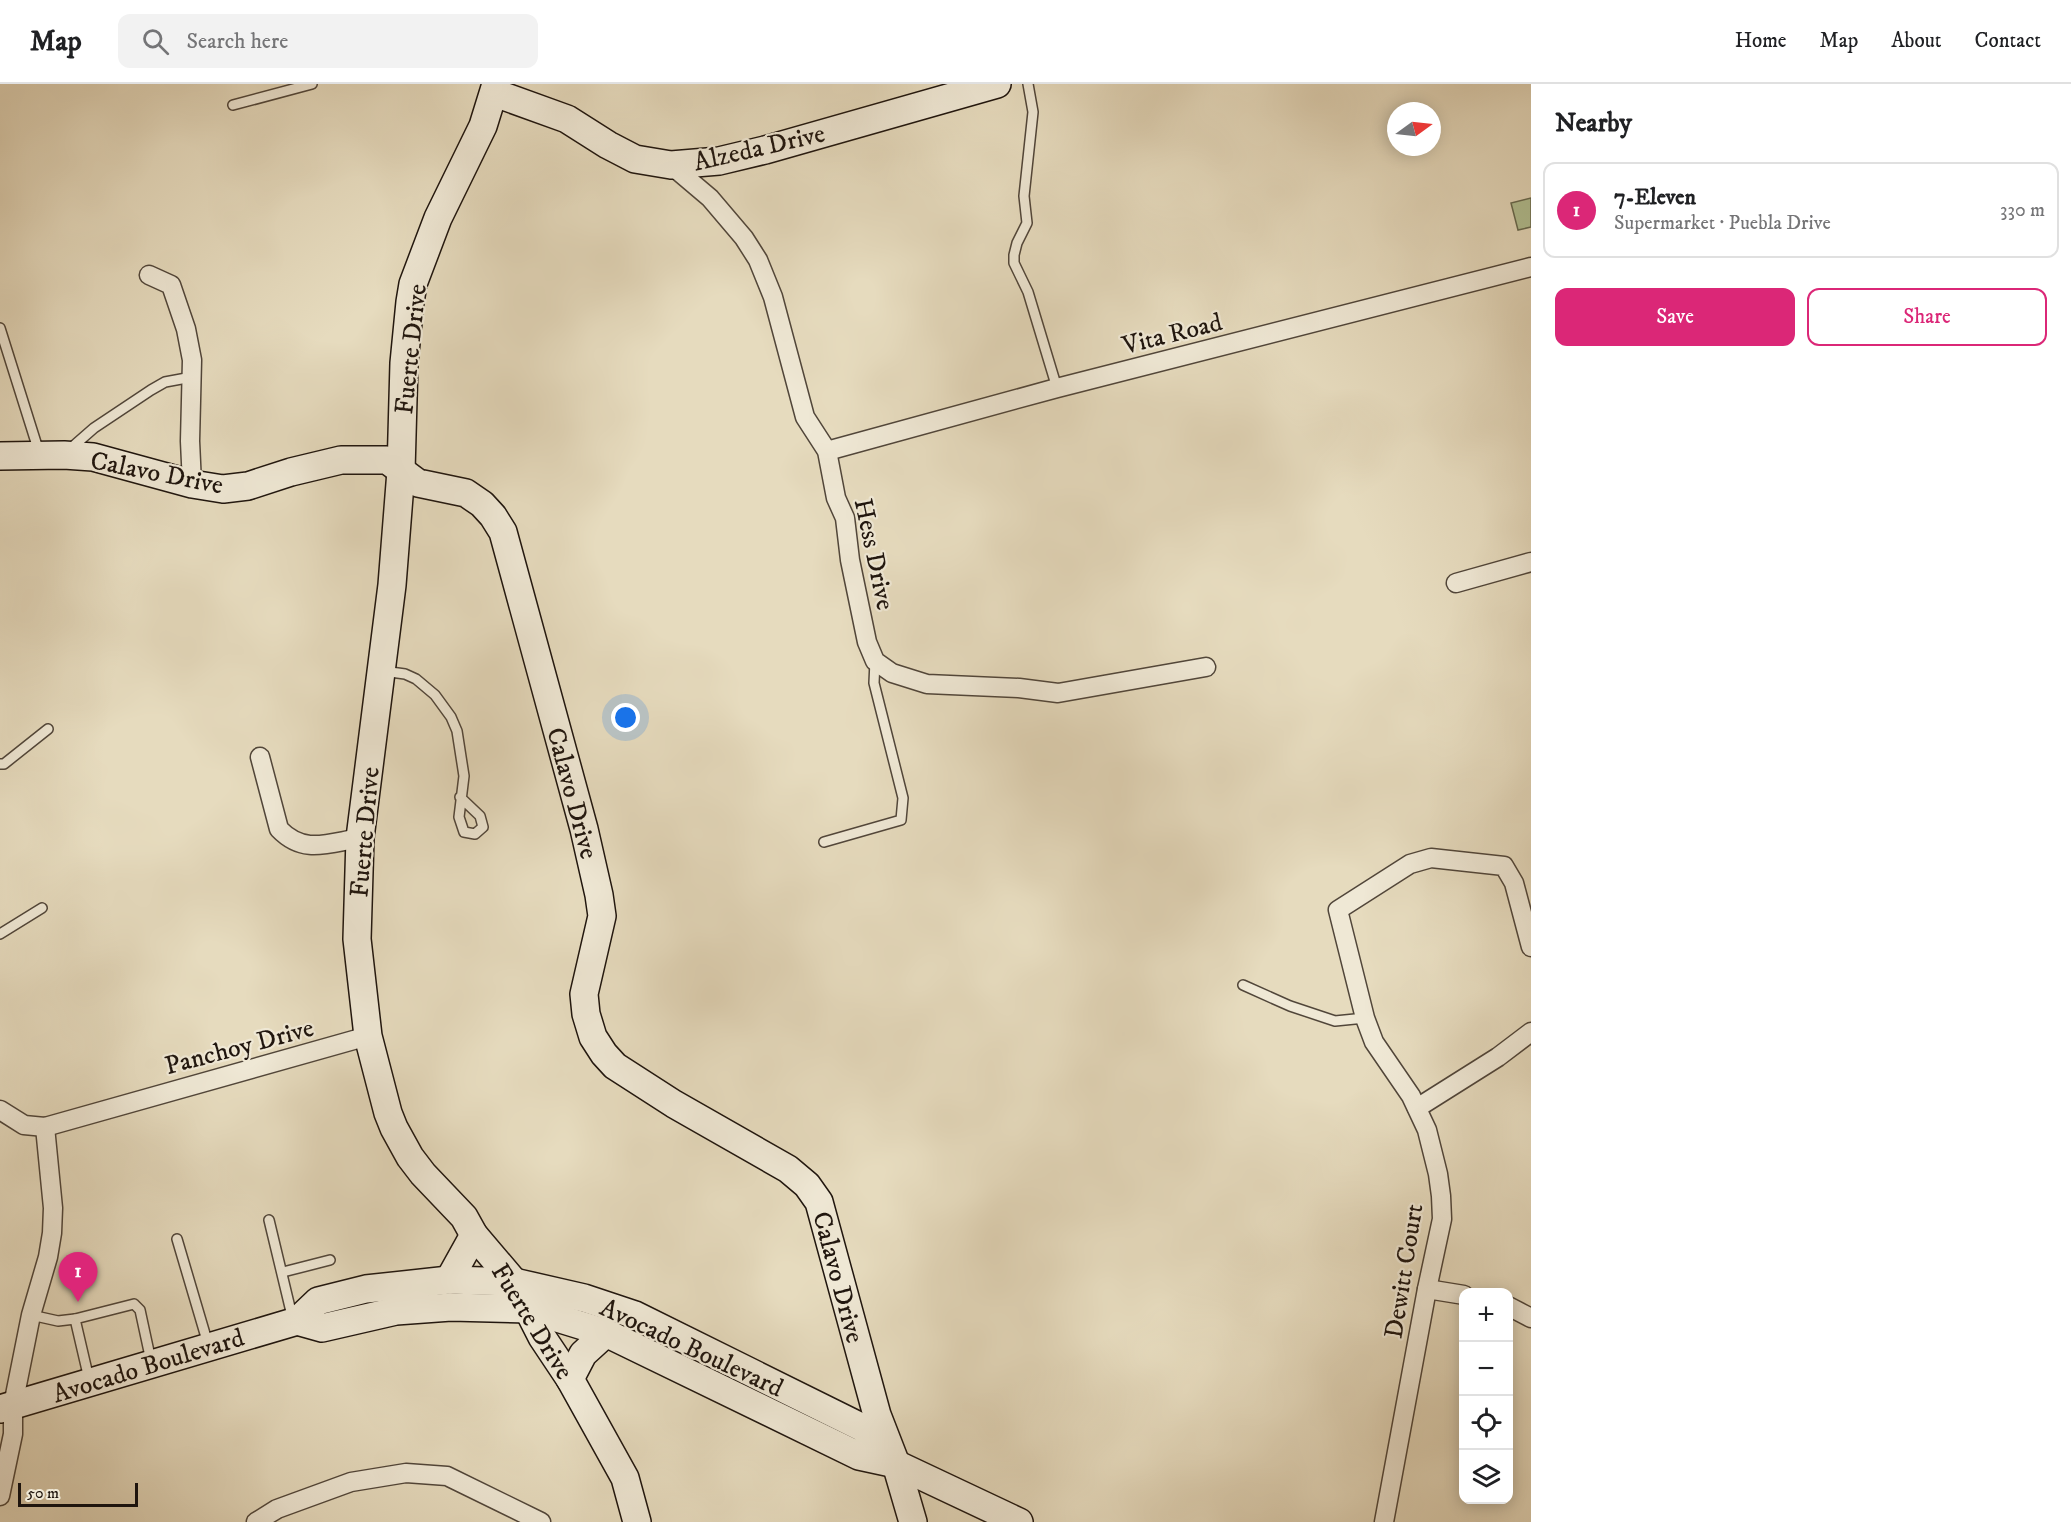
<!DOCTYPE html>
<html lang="en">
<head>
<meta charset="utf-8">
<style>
  body { margin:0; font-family:"IM FELL DW Pica",serif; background:#f2f2f2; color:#202124 }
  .controls { position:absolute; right:18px; bottom:18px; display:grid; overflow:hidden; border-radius:12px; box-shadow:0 3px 15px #0003 }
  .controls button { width:54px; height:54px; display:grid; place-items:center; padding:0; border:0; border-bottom:2px solid #e0e0e0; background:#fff; color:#202124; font:30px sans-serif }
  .compass { position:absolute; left:1387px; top:18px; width:54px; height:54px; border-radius:50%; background:#fff; box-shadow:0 3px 15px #0003; rotate:75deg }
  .scale { position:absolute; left:18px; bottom:15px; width:120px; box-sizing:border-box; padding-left:6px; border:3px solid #1f150e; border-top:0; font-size:16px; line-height:21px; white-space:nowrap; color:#1f150e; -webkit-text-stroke:4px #efe8d5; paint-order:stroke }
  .you { position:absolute; left:626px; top:634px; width:21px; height:21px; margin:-15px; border:4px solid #fff; border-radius:50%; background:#1a73e8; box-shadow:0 0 0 9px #1a73e833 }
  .badge { display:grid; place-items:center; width:39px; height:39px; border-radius:50%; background:#db2777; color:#fff; font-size:20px; font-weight:700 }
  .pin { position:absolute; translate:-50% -50px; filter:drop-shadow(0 2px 3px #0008) }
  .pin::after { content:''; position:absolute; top:32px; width:21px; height:18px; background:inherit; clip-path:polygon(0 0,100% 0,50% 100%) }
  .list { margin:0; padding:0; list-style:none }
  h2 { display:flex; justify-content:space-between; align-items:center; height:78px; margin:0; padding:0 24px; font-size:26px }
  h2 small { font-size:20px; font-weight:400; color:#757577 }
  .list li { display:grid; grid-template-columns:39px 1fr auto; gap:18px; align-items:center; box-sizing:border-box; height:96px; margin:0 12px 12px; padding:0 12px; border:2px solid #e0e0e0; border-radius:12px }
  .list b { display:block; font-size:22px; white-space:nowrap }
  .list p { margin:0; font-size:20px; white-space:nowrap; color:#757577 }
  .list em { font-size:20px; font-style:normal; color:#757577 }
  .actions { display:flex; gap:12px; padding:18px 24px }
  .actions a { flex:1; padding:14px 0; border:2px solid #db2777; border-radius:12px; text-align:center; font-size:21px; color:#db2777 }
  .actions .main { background:#db2777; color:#fff }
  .icon { flex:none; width:33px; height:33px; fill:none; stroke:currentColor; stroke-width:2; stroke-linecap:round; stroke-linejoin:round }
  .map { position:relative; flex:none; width:1531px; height:1438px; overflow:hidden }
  header { display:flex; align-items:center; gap:36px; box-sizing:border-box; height:84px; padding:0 30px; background:#fff; border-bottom:2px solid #e0e0e0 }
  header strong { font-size:28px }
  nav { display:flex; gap:33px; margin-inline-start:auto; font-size:21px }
  .search { width:420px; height:54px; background:#f2f2f2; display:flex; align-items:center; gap:15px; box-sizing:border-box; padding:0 21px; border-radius:12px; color:#757577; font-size:22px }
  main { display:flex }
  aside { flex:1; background:#fff }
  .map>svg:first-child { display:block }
</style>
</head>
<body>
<header>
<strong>Map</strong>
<div class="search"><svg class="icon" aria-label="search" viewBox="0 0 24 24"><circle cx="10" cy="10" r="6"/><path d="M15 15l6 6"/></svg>Search here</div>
<nav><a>Home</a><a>Map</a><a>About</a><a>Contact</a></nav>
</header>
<main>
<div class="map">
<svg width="1531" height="1438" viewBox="0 0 1531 1438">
  <rect width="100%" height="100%" fill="#e6dbbe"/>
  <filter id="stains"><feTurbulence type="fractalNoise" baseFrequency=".00333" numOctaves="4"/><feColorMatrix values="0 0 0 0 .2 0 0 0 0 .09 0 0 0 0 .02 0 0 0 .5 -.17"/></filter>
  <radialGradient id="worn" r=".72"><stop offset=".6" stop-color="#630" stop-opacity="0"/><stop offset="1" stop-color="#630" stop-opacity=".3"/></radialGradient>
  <path fill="#b2c194" stroke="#686b51" stroke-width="1.5" d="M1531,114V143L1518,146L1511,119Z"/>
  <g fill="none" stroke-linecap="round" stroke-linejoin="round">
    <g stroke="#51463a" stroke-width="12">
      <g id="lane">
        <path d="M1028,0L1033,28L1024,112L1027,139L1017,159L1014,171V179L1028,208L1057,304"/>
        <path d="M233,21L312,0"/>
        <path d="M0,244L39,368"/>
        <path d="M70,365L94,344L151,306L165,298L192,293"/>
        <path d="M383,587L405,590L416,595L435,611L451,633L457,647L464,692L459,733L464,748L475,750L483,743L480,732L460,713"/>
        <path d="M0,680H4L48,645"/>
        <path d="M824,758L901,736L903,714L874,599L875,577"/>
        <path d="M0,850L42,824"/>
        <path d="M1243,901L1290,922L1335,937L1365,934"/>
        <path d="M269,1136L293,1236"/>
        <path d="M177,1155L208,1260"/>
        <path d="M283,1188L330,1176"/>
        <path d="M31,1231L58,1237L75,1235"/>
        <path d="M89,1295L75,1235L134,1220L140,1226L151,1277"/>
      </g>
    </g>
    <g stroke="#51463a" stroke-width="21">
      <g id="street">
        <path d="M671,81L710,114L744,154L758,176L773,213L805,333L827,367L836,414L845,434L850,476L867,558L875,577L892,589L927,600L1019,604L1058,609L1206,583"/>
        <path d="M149,191L171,201L186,245L192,276L190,357L192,400"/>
        <path d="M827,367L1057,304L1531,183"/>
        <path d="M1456,499L1531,478"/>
        <path d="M260,673L279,745C304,771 328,759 360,754"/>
        <path d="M1417,1024L1498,973L1531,948"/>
        <path d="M0,1026L24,1041L45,1043L368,952"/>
        <path d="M1427,1205L1464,1211"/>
        <path d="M1508,1222L1531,1234"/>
        <path d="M0,1412L13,1350V1321L31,1231L48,1173L52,1149L53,1124L45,1043"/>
        <path d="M256,1438L277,1425L351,1398L406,1389L447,1392L541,1438"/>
        <path d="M1384,1438L1427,1205L1442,1135L1441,1112L1438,1090L1427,1046L1411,1012L1374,958L1365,934L1338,826L1410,780L1431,774L1504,782L1514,799L1531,863"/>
      </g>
    </g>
    <g stroke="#1f150e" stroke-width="30">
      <g id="secondary">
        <path d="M496,0L483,42L438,134L413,200L410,218L404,279L401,387L392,501L360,754L357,855L368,952L388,1029L394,1044L410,1073L423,1090L464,1133L474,1151L514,1198L542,1253L570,1295L625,1394L637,1438"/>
        <path d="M495,9L567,35L608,61L635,75L671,81L719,77L765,66L997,0"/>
        <path d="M0,372L64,371L93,373L192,400L223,405L248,402L291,388L341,376H387L418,399L466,409L482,420L493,432L503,448L584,745L599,811L602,832L584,910L586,930L593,953L604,970L615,982L674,1020L788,1085L807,1101L819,1118L877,1331L896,1380L913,1438"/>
        <path d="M449,1196L474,1151"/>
        <path d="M297,1237L322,1244L396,1227L451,1223L528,1225L606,1249L859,1372L896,1380L1019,1438"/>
        <path d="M570,1295L583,1270L606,1249"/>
        <path d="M0,1325L297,1237L318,1217L366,1205L449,1196L514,1198L584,1214L635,1231L863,1344L887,1370"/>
      </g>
    </g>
    <use href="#lane" stroke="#efe8d5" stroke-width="9"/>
    <use href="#street" stroke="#efe8d5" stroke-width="18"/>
    <use href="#secondary" stroke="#efe8d5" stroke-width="27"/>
  </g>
  <g text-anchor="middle" stroke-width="4.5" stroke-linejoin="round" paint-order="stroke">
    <g font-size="26" fill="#1f150e" stroke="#efe8d5">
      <text transform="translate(759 63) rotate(-13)" y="9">Alzeda Drive</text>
      <text transform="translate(1172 249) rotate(-14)" y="9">Vita Road</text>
      <text transform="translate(410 265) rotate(-84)" y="9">Fuerte Drive</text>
      <text transform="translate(157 388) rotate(11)" y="9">Calavo Drive</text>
      <text transform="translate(875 470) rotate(78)" y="9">Hess Drive</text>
      <text transform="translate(573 709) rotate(75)" y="9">Calavo Drive</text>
      <text transform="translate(364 748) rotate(-85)" y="9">Fuerte Drive</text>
      <text transform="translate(239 962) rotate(-15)" y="9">Panchoy Drive</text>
      <text transform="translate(1403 1187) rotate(-81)" y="9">Dewitt Court</text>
      <text transform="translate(839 1193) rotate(75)" y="9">Calavo Drive</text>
      <text transform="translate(533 1237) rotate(58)" y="9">Fuerte Drive</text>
      <text transform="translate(692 1263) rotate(25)" y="9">Avocado Boulevard</text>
      <text transform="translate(148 1281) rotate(-17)" y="9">Avocado Boulevard</text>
    </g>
  </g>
  <rect width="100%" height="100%" filter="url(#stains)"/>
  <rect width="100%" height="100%" fill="url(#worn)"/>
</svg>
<div class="controls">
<button>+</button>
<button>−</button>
<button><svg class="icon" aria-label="locate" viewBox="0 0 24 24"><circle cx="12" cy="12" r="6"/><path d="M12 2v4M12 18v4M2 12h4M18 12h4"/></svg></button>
<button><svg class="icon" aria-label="layers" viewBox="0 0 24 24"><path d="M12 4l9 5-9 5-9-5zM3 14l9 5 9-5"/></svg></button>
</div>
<svg class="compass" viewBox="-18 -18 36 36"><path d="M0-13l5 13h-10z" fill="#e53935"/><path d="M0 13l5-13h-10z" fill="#757577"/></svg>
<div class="scale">50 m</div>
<div class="you"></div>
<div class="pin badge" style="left:78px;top:1218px">1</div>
</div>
<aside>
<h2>Nearby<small></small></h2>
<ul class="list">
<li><span class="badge">1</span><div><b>7-Eleven</b><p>Supermarket · Puebla Drive</p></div><em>330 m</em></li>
</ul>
<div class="actions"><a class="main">Save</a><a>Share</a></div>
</aside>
</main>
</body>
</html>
